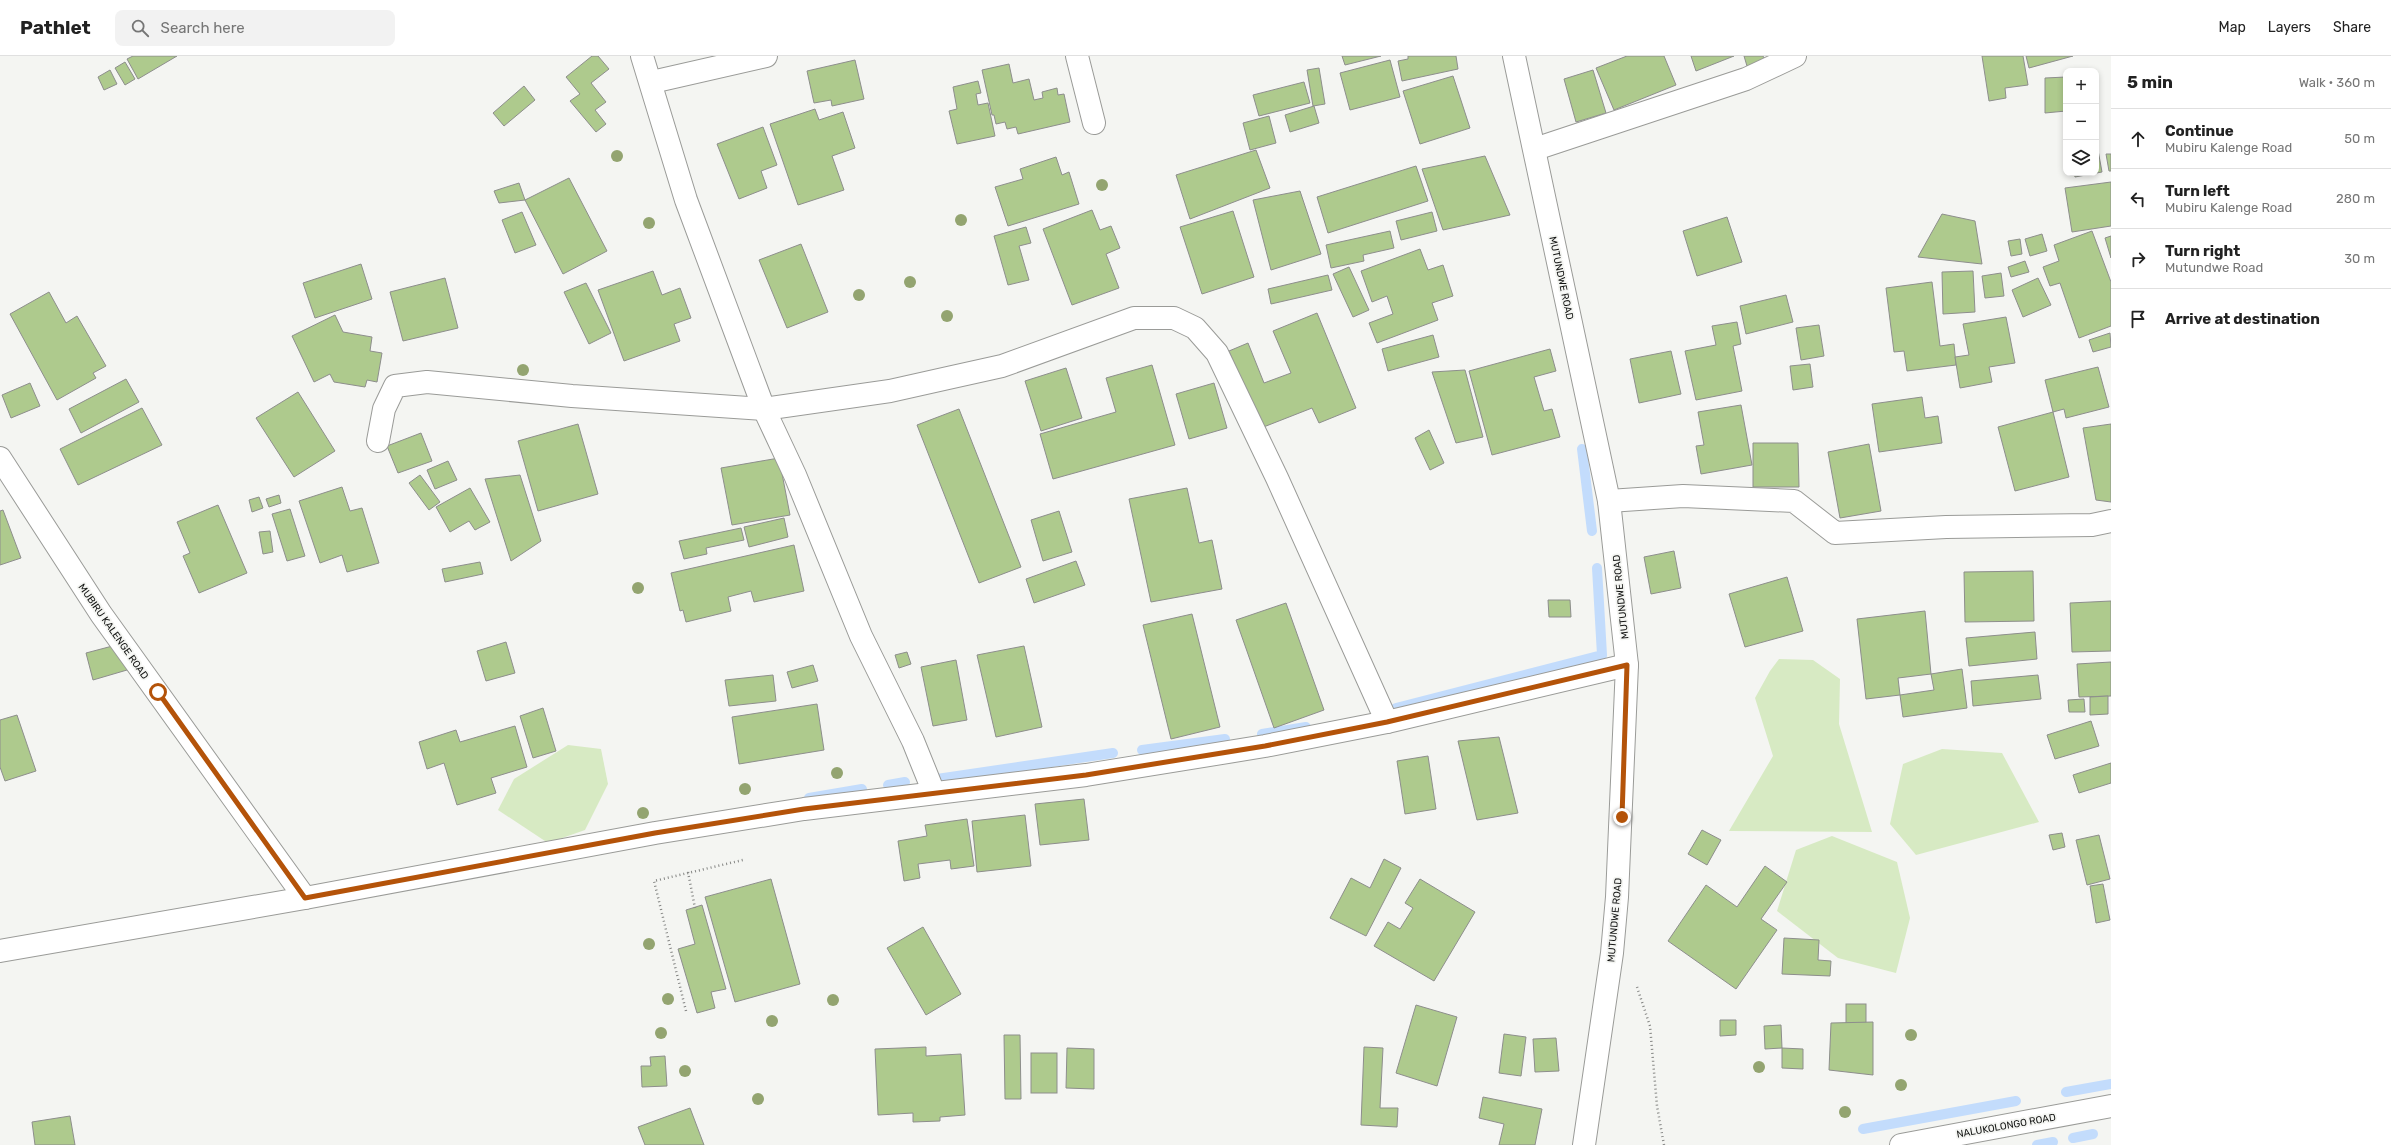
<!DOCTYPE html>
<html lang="en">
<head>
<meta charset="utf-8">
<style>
  body { margin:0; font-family:Rubik,sans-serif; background:#f2f2f2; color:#222 }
  .controls { position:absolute; right:12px; top:12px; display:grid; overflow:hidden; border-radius:8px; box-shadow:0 2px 6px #0003 }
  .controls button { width:36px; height:36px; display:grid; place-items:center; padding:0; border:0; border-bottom:1px solid #e0e0e0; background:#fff; color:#222; font:20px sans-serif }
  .stop { position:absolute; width:12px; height:12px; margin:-9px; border:3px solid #b45309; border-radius:50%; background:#fff }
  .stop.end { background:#b45309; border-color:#fff; box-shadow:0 1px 4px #0008 }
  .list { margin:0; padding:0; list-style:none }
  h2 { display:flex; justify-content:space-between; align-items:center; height:52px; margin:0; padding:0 16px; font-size:17px }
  h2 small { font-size:13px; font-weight:400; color:#767676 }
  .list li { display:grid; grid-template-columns:26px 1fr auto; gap:12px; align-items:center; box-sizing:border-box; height:60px; padding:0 16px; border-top:1px solid #e0e0e0 }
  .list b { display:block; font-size:15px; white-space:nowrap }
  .list p { margin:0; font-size:13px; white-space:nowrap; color:#767676 }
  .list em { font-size:13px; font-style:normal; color:#767676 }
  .icon { flex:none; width:22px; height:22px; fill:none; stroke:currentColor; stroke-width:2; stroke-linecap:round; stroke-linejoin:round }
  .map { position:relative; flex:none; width:2111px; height:1089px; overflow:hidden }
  header { display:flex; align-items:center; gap:24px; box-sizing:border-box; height:56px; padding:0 20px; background:#fff; border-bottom:1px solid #e0e0e0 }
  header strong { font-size:19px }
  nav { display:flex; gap:22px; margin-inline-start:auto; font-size:14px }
  .search { width:280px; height:36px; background:#f2f2f2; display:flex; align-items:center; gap:10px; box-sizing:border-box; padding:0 14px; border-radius:8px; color:#767676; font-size:15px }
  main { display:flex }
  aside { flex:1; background:#fff }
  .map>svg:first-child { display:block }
</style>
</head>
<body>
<header>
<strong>Pathlet</strong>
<div class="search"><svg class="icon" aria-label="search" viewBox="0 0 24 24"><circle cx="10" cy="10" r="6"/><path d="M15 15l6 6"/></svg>Search here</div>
<nav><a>Map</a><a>Layers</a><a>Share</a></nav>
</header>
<main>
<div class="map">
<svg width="2111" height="1089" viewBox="0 0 2111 1089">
  <rect width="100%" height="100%" fill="#f4f5f2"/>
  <g fill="#d7eac3">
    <path d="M1779,603L1813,604L1840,623L1839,668L1872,776L1729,775L1773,700L1755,642L1770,615Z"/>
    <path d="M568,689L601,693L608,728L585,774L548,787L498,754L514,723Z"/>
    <path d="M1942,693L2002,697L2039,766L1916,799L1890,768L1903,708Z"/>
    <path d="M1832,780L1897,806L1910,862L1896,917L1838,902L1777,855L1796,794Z"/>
  </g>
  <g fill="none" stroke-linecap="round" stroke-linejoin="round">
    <g stroke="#c3dcfc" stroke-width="10">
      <path d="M1582,393L1592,475"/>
      <path d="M1396,652L1602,599L1597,512"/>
      <path d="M1262,678L1306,671"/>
      <path d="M1142,694L1225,683"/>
      <path d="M937,723L1113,697"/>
      <path d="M888,729L905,726"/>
      <path d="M809,742L862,733"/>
      <path d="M2066,1036L2111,1028"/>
      <path d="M1863,1073L2016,1045"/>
      <path d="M2073,1082L2093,1078"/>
      <path d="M2037,1089L2053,1086"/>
    </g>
  </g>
  <g fill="#aeca8d" stroke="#8d8e8c">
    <path d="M133,0H177L138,23L127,3Z"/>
    <path d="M592,0H598L609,13L591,27L606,46L595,54L606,68L596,76L570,45L580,38L566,21Z"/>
    <path d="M1342,0H1381L1345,9Z"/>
    <path d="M1408,0H1456L1458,13L1402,25L1398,5L1408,3Z"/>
    <path d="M1627,0H1664L1676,29L1614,54L1596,12Z"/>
    <path d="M1691,0H1734L1696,15Z"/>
    <path d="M1744,0H1763L1765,4L1747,10Z"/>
    <path d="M1982,0H2023L2028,29L2005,32L2006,42L1989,45Z"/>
    <path d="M2026,0H2073L2029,12Z"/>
    <path d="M855,4L864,43L832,50L831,44L814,47L807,15Z"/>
    <path d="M1390,4L1400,41L1350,54L1340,17Z"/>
    <path d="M125,6L135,23L125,29L115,12Z"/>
    <path d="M1009,8L1013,27L1029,23L1034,44L1043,42L1042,36L1057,32L1058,39L1064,38L1070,66L1018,78L1016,71L1007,73L1005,66L996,68L994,59H992L982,14Z"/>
    <path d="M1319,12L1325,48L1313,50L1307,14Z"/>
    <path d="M110,14L117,28L104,34L98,21Z"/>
    <path d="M1593,14L1606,57L1576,66L1564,23Z"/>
    <path d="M1453,20L1470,72L1420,88L1403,35Z"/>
    <path d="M2066,21V55L2045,57V22Z"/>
    <path d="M978,25L981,37L976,38L978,49L988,47L995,80L957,88L949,55L957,53L953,31Z"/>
    <path d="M1304,26L1310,47L1259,60L1253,39Z"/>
    <path d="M524,30L535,44L504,70L493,57Z"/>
    <path d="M1314,50L1319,67L1290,76L1285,59Z"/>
    <path d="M815,53L819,64L843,56L855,92L832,100L844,134L798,149L770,68Z"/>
    <path d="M1269,60L1276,87L1250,94L1243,67Z"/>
    <path d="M763,71L777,109L761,115L767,132L739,143L717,88Z"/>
    <path d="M1256,94L1270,132L1190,163L1176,119Z"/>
    <path d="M2096,94H2098L2102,116L2075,121L2074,117H2096Z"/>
    <path d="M2106,98H2111V115H2109Z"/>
    <path d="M1485,100L1510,159L1443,174L1422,113Z"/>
    <path d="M1056,101L1062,119L1069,116L1079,148L1008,170L995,131L1023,123L1020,113Z"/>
    <path d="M1416,110L1428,145L1328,177L1317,141Z"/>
    <path d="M569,122L607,195L563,218L525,144Z"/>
    <path d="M2111,126V170L2072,176L2065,132Z"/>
    <path d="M519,127L525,144L499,147L494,135Z"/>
    <path d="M1300,135L1321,198L1271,214L1253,144Z"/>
    <path d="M1092,154L1100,174L1111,170L1120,192L1106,198L1119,232L1072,249L1043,173Z"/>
    <path d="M1233,155L1254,221L1202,238L1180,171Z"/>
    <path d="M522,156L536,189L515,197L502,164Z"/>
    <path d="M1432,156L1437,175L1401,184L1396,165Z"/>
    <path d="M1942,158L1975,165L1982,208L1918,201Z"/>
    <path d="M1727,161L1742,206L1697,220L1683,175Z"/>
    <path d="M1026,171L1031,187L1019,190L1029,224L1008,229L994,180Z"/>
    <path d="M1390,175L1394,192L1363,199L1364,205L1331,212L1326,189Z"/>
    <path d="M2092,175L2111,226V270L2079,282L2060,227L2050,230L2043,211L2059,205L2054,189Z"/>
    <path d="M2042,178L2047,195L2030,200L2025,183Z"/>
    <path d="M2111,180V202L2105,182Z"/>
    <path d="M2020,183L2022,198L2011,200L2008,185Z"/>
    <path d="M801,188L828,256L787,272L759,204Z"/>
    <path d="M1420,193L1428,214L1443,209L1453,240L1432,247L1438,264L1377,287L1369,267L1393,258L1387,240L1372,246L1361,215Z"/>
    <path d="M2025,205L2029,216L2011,221L2008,211Z"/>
    <path d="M361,208L372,243L315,262L303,227Z"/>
    <path d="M1349,211L1369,254L1353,261L1333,218Z"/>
    <path d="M653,215L662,239L680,232L691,262L674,268L680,285L624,305L598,234Z"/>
    <path d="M1973,215L1975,256L1943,258L1942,216Z"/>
    <path d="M2001,217L2004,240L1985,242L1982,220Z"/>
    <path d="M1328,219L1332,234L1271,248L1268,233Z"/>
    <path d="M445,222L458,272L403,285L390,236Z"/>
    <path d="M2038,222L2051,249L2023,261L2012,234Z"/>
    <path d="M1932,226L1940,290L1954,288L1956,309L1907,315L1904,295L1894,296L1886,232Z"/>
    <path d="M586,227L611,277L589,288L564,236Z"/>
    <path d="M49,236L66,267L77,260L106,310L93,317L96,322L57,344L10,258Z"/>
    <path d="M1786,239L1793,266L1746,278L1740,250Z"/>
    <path d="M1317,257L1356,352L1319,367L1312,352L1261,372L1229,295L1248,287L1264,327L1291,317L1273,275Z"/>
    <path d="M335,259L343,276L372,281L370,295L382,297L377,326L367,324L365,331L334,326L330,318L314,326L292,280Z"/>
    <path d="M2006,261L2015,307L1989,311L1992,326L1960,332L1955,301L1969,299L1963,268Z"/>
    <path d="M1737,266L1741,288L1733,290L1742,335L1696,344L1685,295L1716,289L1712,270Z"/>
    <path d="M1819,269L1824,300L1801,304L1796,272Z"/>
    <path d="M2110,277L2111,291L2093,296L2089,284Z"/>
    <path d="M1433,279L1439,301L1388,315L1382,293Z"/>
    <path d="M1550,293L1556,315L1534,321L1544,355L1552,353L1560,381L1492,399L1469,315Z"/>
    <path d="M1671,295L1681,338L1639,347L1630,303Z"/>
    <path d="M1810,308L1813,331L1793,334L1790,310Z"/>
    <path d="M1152,309L1175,389L1053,423L1040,378L1116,356L1106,322Z"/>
    <path d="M2098,311L2109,351L2066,362L2064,353L2053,356L2045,324Z"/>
    <path d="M1066,312L1082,362L1041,375L1025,325Z"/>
    <path d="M1465,314L1483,381L1456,387L1432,316Z"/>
    <path d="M126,323L139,346L81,377L69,353Z"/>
    <path d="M30,327L40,350L11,362L2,339Z"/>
    <path d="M1214,327L1227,372L1189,383L1176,338Z"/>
    <path d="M298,336L335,395L294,421L256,362Z"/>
    <path d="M1922,341L1925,362L1938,360L1942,387L1879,396L1872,348Z"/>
    <path d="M1741,349L1752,409L1701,418L1696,390L1704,389L1698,356Z"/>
    <path d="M142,352L162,389L78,429L60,393Z"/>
    <path d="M959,353L1021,511L979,527L917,369Z"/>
    <path d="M2053,356L2069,421L2015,435L1998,371Z"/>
    <path d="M578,368L598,438L538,455L518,385Z"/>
    <path d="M2111,368V446L2096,444L2083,372Z"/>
    <path d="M1429,374L1444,407L1430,414L1415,382Z"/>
    <path d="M421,377L432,405L398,417L387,390Z"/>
    <path d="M1753,387H1798L1799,431H1753Z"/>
    <path d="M1869,388L1881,455L1840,462L1828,396Z"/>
    <path d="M779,402L790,459L732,469L721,412Z"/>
    <path d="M448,405L457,424L435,433L427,414Z"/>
    <path d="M420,419L440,446L429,454L409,427Z"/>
    <path d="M520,419L541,485L511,505L485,423Z"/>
    <path d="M342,431L350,455L362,452L379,507L347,516L342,499L320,507L299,445Z"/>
    <path d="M470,432L490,466L475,474L469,465L450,476L436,451Z"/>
    <path d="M1187,432L1199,487L1212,484L1222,533L1151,546L1129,443Z"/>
    <path d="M279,439L281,447L269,451L266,443Z"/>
    <path d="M259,441L263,452L252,456L249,444Z"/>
    <path d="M218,449L247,517L199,537L183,500L190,497L177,466Z"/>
    <path d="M290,453L305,500L287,505L272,458Z"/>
    <path d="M3,454L21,502L0,509V455Z"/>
    <path d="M1059,455L1072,496L1043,505L1031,464Z"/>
    <path d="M784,462L788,481L749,491L744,471Z"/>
    <path d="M741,472L744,484L706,492L707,498L684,503L679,485Z"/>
    <path d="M270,475L273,496L263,498L259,476Z"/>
    <path d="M794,489L804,535L754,546L751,535L728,541L731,555L686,566L683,554L680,555L671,517Z"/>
    <path d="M1674,495L1681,532L1651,538L1644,501Z"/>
    <path d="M1076,505L1085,529L1034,547L1026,523Z"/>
    <path d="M480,506L483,518L445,526L442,513Z"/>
    <path d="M2033,515L2034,565L1965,566L1964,516Z"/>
    <path d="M1787,521L1803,575L1745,591L1729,538Z"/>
    <path d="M1548,544H1570L1571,561H1549Z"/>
    <path d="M2111,545V595L2072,596L2070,547Z"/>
    <path d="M1286,547L1324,654L1274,672L1236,564Z"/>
    <path d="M1925,555L1931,618L1898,622L1900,639L1866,643L1857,563Z"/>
    <path d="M1192,558L1220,671L1171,683L1143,569Z"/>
    <path d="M2035,576L2037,603L1969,610L1966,582Z"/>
    <path d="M506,586L515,617L486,625L477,595Z"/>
    <path d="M120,588L127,614L93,624L86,597Z"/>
    <path d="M1024,590L1042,671L996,681L977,599Z"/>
    <path d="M907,596L911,608L899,612L895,599Z"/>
    <path d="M956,604L967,664L933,670L921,611Z"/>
    <path d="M2111,606V640L2079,641L2077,608Z"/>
    <path d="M813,609L818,625L792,632L787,616Z"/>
    <path d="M1962,613L1967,652L1903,661L1900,639L1934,634L1931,618Z"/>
    <path d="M773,619L776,645L729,650L725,624Z"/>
    <path d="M2038,619L2041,643L1973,650L1971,625Z"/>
    <path d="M2108,640V658L2090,659V641Z"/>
    <path d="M2084,643L2085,656H2069L2068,644Z"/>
    <path d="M817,648L824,694L739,708L732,661Z"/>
    <path d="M543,652L556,695L533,702L520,660Z"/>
    <path d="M17,659L36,715L5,725L0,711V664Z"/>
    <path d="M2091,665L2099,690L2055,703L2047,679Z"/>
    <path d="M515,670L527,711L491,722L496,737L457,749L444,707L427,713L419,686L456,674L460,686Z"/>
    <path d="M1499,681L1518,757L1477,764L1458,685Z"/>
    <path d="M1428,700L1436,753L1405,758L1397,705Z"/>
    <path d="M2111,707V727L2079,737L2073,719Z"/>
    <path d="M1084,743L1089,784L1040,789L1035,748Z"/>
    <path d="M1025,759L1031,810L977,816L972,765Z"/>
    <path d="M967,763L974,810L951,813L950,804L918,808L920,822L904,825L898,785L927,780L925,769Z"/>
    <path d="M1702,774L1721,784L1707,809L1688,798Z"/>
    <path d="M2062,777L2065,791L2053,794L2049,779Z"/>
    <path d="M2099,779L2110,823L2087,829L2076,784Z"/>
    <path d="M1384,803L1401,812L1366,880L1330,862L1351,822L1370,832Z"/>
    <path d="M1765,810L1787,826L1761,863L1777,874L1736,933L1668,885L1706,829L1737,851Z"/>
    <path d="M771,823L800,928L735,946L705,841Z"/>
    <path d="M1420,823L1475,856L1434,925L1374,890L1388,866L1400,873L1413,852L1405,847Z"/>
    <path d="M2103,828L2110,864L2096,867L2090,830Z"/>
    <path d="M702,849L726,933L711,936L715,952L697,957L678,893L695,888L686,854Z"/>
    <path d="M923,871L961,938L926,959L887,892Z"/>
    <path d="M1784,882L1819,884L1818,904L1831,905L1830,920L1782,918Z"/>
    <rect x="1846" y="948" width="20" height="19"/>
    <path d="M1416,949L1457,961L1437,1030L1396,1017Z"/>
    <path d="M1720,964H1736V979L1720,980Z"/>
    <path d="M1873,966V1019L1829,1014L1831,967Z"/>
    <path d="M1781,969L1782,992L1765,993L1764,970Z"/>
    <path d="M1504,978L1526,981L1521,1020L1499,1017Z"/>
    <path d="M1004,979H1020L1021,1043H1005Z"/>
    <path d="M1556,982L1559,1015L1535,1016L1533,983Z"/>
    <path d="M926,991V1000L961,998L965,1059L940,1061V1065L913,1066V1057L878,1059L875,993Z"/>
    <path d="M1364,991L1383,992L1380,1052H1398L1397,1071L1361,1069Z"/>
    <path d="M1067,992L1094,993V1033L1066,1032Z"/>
    <path d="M1782,992L1803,993V1013L1782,1012Z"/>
    <rect x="1031" y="997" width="26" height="40"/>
    <path d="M665,1000L667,1030L642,1031L641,1010H651L650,1001Z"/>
    <path d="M1483,1041L1542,1053L1535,1089H1499L1504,1068L1479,1062Z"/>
    <path d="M690,1052L704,1089H645L638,1071Z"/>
    <path d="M70,1060L75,1089H35L32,1066Z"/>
  </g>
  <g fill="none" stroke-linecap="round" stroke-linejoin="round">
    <g stroke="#9a9b98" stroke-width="24">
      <g id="minor">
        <path d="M642,0L686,144L764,353L795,419L861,580L913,685L934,737"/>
        <path d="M1077,0L1094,67"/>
        <path d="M652,26L766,0"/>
        <path d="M1535,93L1746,23L1795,0"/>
        <path d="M378,385L384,353L395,330L427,326L572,340L764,353L890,335L948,322L1002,310L1134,262H1174L1195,272L1217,297L1277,422L1387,666"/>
        <path d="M0,402L101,558L305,842"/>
        <path d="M1609,445L1683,440L1794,445L1835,477L1946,471L2092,469L2111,465"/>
        <path d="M0,895L305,842L655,777L804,753L1086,719L1265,690L1387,666L1627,609"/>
        <path d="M1901,1089L2111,1050"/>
      </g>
    </g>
    <g stroke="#9a9b98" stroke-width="24">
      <path id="major" d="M1514,0L1609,445L1627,609L1617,841L1612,897L1584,1089"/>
    </g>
    <g stroke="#858684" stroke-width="2.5" stroke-dasharray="1 3" stroke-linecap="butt">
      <path d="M688,816L695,852"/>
      <path d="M1637,931L1650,970L1657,1050L1664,1089"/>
      <path d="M686,955L654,825L743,804"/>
    </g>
    <use href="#minor" stroke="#fff" stroke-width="22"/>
    <use href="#major" stroke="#fff" stroke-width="22"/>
  </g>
  <g fill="#93a470">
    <circle cx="617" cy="100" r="6"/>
    <circle cx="1102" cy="129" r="6"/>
    <circle cx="961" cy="164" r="6"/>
    <circle cx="649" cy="167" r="6"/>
    <circle cx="910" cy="226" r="6"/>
    <circle cx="859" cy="239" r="6"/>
    <circle cx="947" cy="260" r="6"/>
    <circle cx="523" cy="314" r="6"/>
    <circle cx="638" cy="532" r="6"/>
    <circle cx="837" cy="717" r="6"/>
    <circle cx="745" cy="733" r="6"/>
    <circle cx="643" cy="757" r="6"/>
    <circle cx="649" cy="888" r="6"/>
    <circle cx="668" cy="943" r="6"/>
    <circle cx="833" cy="944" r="6"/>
    <circle cx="772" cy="965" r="6"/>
    <circle cx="661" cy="977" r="6"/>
    <circle cx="1911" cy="979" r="6"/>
    <circle cx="1759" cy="1011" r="6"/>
    <circle cx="685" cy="1015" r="6"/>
    <circle cx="1901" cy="1029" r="6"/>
    <circle cx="758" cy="1043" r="6"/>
    <circle cx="1845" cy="1056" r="6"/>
  </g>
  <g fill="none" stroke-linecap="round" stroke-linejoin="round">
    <path stroke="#b45309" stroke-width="5" d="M158,636L305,842L655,777L804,753L1086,719L1265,690L1387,666L1627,609L1622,761"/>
  </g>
  <g text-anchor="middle" stroke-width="3.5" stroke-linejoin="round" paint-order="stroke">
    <g font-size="10" fill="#121312" stroke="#f4f5f2">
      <text transform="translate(1562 222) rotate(78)" y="4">MUTUNDWE ROAD</text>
      <text transform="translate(1620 541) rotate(-96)" y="4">MUTUNDWE ROAD</text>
      <text transform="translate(114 575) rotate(55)" y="4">MUBIRU KALENGE ROAD</text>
      <text transform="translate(1614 864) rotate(-85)" y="4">MUTUNDWE ROAD</text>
      <text transform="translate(2006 1069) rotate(-10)" y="4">NALUKOLONGO ROAD</text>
    </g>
  </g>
</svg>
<div class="controls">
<button>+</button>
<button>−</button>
<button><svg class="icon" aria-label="layers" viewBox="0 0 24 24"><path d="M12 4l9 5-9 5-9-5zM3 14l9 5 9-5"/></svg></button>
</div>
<div class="stop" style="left:158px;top:636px"></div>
<div class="stop end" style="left:1622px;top:761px"></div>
</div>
<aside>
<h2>5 min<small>Walk · 360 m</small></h2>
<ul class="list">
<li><svg class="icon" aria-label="ahead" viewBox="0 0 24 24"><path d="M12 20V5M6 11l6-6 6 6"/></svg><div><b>Continue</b><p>Mubiru Kalenge Road</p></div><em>50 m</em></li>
<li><svg class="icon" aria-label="left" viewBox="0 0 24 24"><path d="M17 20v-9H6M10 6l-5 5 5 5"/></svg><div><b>Turn left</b><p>Mubiru Kalenge Road</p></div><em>280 m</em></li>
<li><svg class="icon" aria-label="right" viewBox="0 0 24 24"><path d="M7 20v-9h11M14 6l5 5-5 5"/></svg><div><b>Turn right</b><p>Mutundwe Road</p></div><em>30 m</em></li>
<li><svg class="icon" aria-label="arrive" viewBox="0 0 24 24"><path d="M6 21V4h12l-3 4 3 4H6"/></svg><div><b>Arrive at destination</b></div></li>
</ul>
</aside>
</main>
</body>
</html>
